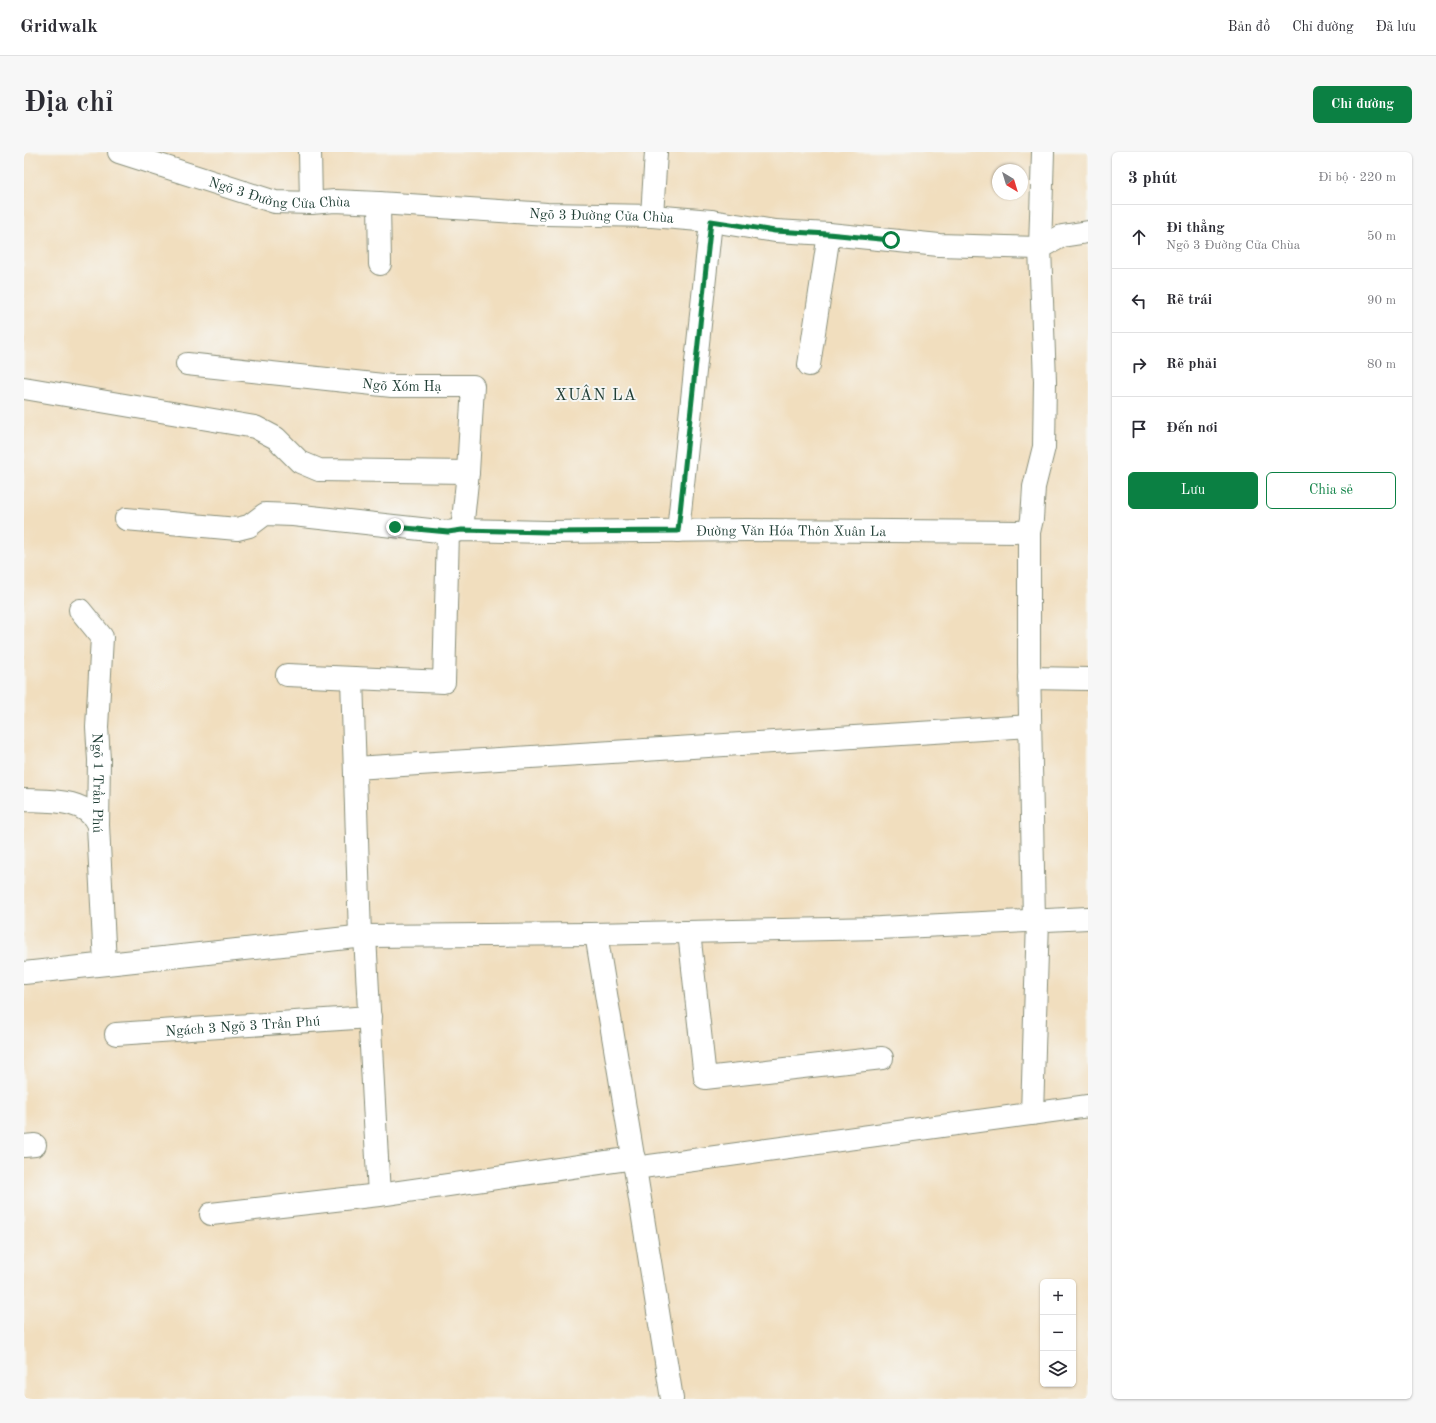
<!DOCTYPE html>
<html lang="vi">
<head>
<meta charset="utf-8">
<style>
  body { margin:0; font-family:"Old Standard TT",serif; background:#f7f7f7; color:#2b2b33 }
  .controls { position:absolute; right:12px; bottom:12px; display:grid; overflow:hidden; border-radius:6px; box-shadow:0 1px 3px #0004 }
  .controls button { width:36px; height:36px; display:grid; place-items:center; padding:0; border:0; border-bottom:1px solid #e1e1e2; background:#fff; color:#2b2b33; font:20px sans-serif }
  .compass { position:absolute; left:968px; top:12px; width:36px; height:36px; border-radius:50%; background:#fff; box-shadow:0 1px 3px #0004; rotate:142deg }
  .stop { position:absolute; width:12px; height:12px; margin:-9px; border:3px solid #0b8043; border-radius:50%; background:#fff }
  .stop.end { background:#0b8043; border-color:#fff; box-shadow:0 1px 4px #0008 }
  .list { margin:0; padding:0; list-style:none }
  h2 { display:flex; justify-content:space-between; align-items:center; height:52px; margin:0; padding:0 16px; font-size:17px }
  h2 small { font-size:13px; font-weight:400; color:#7c7c81 }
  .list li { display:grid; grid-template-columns:26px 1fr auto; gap:12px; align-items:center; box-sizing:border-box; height:64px; padding:0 16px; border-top:1px solid #e1e1e2 }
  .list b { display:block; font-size:15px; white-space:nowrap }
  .list p { margin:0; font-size:13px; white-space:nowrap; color:#7c7c81 }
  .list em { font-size:13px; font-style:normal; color:#7c7c81 }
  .actions { display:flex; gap:8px; padding:12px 16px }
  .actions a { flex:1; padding:9px 0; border:1px solid #0b8043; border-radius:6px; text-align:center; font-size:14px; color:#0b8043 }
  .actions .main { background:#0b8043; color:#fff }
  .icon { flex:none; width:22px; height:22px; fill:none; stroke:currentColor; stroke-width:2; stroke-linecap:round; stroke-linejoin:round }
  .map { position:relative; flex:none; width:1064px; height:1247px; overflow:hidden; border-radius:6px }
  header { display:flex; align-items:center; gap:24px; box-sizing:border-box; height:56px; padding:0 20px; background:#fff; border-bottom:1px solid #e1e1e2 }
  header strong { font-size:19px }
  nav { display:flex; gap:22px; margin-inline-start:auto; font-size:14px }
  .intro { display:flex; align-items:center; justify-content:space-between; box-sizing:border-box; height:96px; padding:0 24px }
  h1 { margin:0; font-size:28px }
  .button { padding:10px 18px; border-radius:6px; background:#0b8043; color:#fff; font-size:14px; font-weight:700 }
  main { display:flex; gap:24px; padding:0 24px }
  aside { flex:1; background:#fff; border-radius:6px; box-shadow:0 1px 3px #0004 }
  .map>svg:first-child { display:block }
</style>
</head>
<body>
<header>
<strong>Gridwalk</strong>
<nav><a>Bản đồ</a><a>Chỉ đường</a><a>Đã lưu</a></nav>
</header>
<div class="intro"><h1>Địa chỉ</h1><a class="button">Chỉ đường</a></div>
<main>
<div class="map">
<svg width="1064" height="1247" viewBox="0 0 1064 1247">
  <rect width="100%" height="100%" fill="#f6f6f2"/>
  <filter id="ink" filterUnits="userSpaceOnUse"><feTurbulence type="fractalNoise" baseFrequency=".025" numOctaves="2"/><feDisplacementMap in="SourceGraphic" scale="8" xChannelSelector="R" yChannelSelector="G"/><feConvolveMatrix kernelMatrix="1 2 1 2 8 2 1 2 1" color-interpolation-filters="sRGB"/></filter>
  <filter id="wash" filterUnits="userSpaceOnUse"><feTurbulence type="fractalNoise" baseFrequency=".012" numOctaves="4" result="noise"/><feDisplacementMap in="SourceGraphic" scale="16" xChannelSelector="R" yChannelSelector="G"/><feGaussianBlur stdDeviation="0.9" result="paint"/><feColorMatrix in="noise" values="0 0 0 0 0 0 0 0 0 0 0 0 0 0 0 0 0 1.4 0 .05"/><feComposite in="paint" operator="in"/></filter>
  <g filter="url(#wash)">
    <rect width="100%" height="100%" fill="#f1debe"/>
  </g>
  <g filter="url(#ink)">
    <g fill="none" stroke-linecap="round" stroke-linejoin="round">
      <g stroke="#888e79" stroke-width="24">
        <g id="minor">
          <path id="s1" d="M95,0L251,50L287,51L311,49L355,51L523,62L628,64L687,69L751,79L805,82L915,93L1016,96L1038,84L1064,80"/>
          <path d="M286,0L287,51"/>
          <path d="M355,51L356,112"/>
          <path d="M628,64L632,0"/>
          <path id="s2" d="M163,212L368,234H449L444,320L438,378"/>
          <path d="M785,213L805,82"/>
          <path d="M0,236L231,275L252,286L276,310L295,318L444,320"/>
          <path id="s3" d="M102,367L213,377L225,374L241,362L269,363L424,380L438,378L523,380L724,378L1005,380"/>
          <path d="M654,379L687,69"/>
          <path id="s4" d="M56,458L78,485L73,575L75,608L74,673L81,812"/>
          <path d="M263,523L420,530L424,380"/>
          <path d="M328,526L336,784"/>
          <path d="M1005,526L1064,527"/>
          <path d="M331,616L1006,574"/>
          <path d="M0,648C24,649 63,646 74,673"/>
          <path d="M1010,768L1005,511V380L1008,367L1010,335L1020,295L1021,229L1016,96L1019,0"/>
          <path d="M665,780L681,926L858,906"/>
          <path d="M572,782L611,1016L648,1247"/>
          <path d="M341,784L355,1043"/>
          <path d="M0,821L341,784L567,782L856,776L1064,766"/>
          <path id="s5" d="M92,882L346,865"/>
          <path d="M1008,962L1014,768"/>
          <path d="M0,994L11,993"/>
          <path d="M611,1016L1064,954"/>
          <path d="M187,1062L355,1043L610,1006"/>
        </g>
      </g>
      <use href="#minor" stroke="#fff" stroke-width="22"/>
    </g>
  </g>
  <g fill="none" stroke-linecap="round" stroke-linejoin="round" filter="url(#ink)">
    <path stroke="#0b8043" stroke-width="5" d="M371,375L424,380L438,378L523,380L654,379L687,69L751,79L804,82L867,88"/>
  </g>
  <g text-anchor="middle" stroke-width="4" stroke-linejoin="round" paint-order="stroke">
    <g font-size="14" fill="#1f3d34" stroke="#f6f6f2">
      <text dy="5" stroke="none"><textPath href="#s1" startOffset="167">Ngõ 3 Đường Cửa Chùa</textPath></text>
      <text dy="5" stroke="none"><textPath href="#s1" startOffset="491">Ngõ 3 Đường Cửa Chùa</textPath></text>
      <text dy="5" stroke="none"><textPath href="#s2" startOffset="216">Ngõ Xóm Hạ</textPath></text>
      <text dy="5" stroke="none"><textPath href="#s3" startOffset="671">Đường Văn Hóa Thôn Xuân La</textPath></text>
      <text dy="5" stroke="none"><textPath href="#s4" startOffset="181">Ngõ 1 Trần Phú</textPath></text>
      <text dy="5" stroke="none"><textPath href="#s5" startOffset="127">Ngách 3 Ngõ 3 Trần Phú</textPath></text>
    </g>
    <g font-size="16" letter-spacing="1" fill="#1f3d34" stroke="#f6f6f2">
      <text x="572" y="248">XUÂN LA</text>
    </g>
  </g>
</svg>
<div class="controls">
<button>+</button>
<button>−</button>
<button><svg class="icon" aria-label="layers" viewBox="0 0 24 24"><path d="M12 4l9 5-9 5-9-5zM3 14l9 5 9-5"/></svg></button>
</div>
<svg class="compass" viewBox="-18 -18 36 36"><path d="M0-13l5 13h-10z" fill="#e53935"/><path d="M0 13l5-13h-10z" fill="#7c7c81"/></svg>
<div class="stop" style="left:867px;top:88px"></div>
<div class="stop end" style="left:371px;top:375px"></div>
</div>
<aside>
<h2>3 phút<small>Đi bộ · 220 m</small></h2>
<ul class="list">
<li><svg class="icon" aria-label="ahead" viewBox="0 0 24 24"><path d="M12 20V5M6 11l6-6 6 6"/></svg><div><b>Đi thẳng</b><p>Ngõ 3 Đường Cửa Chùa</p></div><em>50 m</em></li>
<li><svg class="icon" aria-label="left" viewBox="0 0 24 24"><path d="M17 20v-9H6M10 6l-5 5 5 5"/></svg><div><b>Rẽ trái</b></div><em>90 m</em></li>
<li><svg class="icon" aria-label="right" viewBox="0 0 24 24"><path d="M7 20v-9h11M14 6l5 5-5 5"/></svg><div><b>Rẽ phải</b></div><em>80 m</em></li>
<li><svg class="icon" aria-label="arrive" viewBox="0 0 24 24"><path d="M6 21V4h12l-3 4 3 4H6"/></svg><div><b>Đến nơi</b></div></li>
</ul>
<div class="actions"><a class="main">Lưu</a><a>Chia sẻ</a></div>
</aside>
</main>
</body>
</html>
